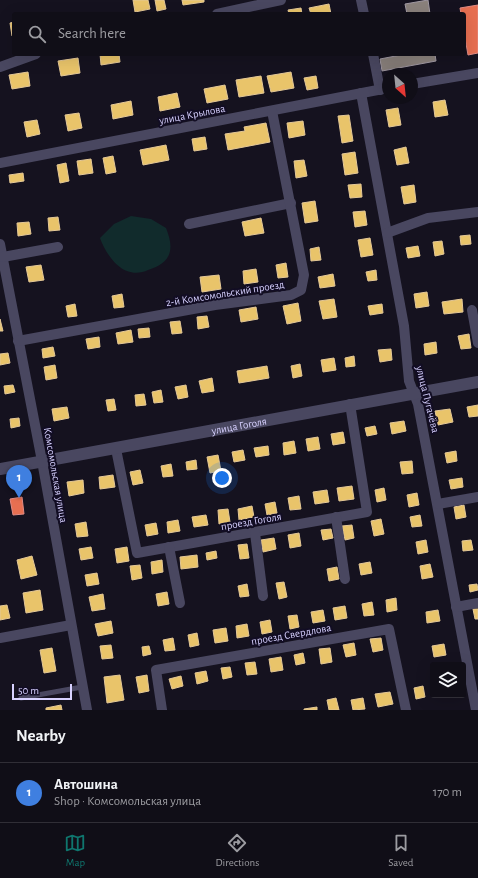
<!DOCTYPE html>
<html lang="en">
<head>
<meta charset="utf-8">
<style>
  body { margin:0; font-family:"Alegreya Sans",sans-serif; background:#191720; color:#f1f3f6 }
  .controls { position:absolute; right:12px; bottom:12px; display:grid; overflow:hidden; border-radius:4px; box-shadow:0 4px 16px #0002 }
  .controls button { width:36px; height:36px; display:grid; place-items:center; padding:0; border:0; border-bottom:1px solid #302e36; background:#100e17; color:#f1f3f6; font:20px sans-serif }
  .compass { position:absolute; left:382px; top:68px; width:36px; height:36px; border-radius:50%; background:#100e17; box-shadow:0 4px 16px #0002; rotate:153deg }
  .scale { position:absolute; left:12px; bottom:10px; width:60px; box-sizing:border-box; padding-left:4px; border:2px solid #d7d1ff; border-top:0; font-size:11px; line-height:14px; white-space:nowrap; color:#d7d1ff; -webkit-text-stroke:3px #120d24; paint-order:stroke }
  .you { position:absolute; left:222px; top:478px; width:14px; height:14px; margin:-10px; border:3px solid #fff; border-radius:50%; background:#1a73e8; box-shadow:0 0 0 6px #1a73e833 }
  .badge { display:grid; place-items:center; width:26px; height:26px; border-radius:50%; background:#0f766e; color:#fff; font-size:13px; font-weight:700 }
  .pin { position:absolute; translate:-50% -33px; filter:drop-shadow(0 1px 2px #0008) }
  .pin::after { content:''; position:absolute; top:21px; width:14px; height:12px; background:inherit; clip-path:polygon(0 0,100% 0,50% 100%) }
  .list { margin:0; padding:0; list-style:none }
  h2 { display:flex; justify-content:space-between; align-items:center; height:52px; margin:0; padding:0 16px; font-size:17px }
  h2 small { font-size:13px; font-weight:400; color:#9c9ca1 }
  .list li { display:grid; grid-template-columns:26px 1fr auto; gap:12px; align-items:center; box-sizing:border-box; height:60px; padding:0 16px; border-top:1px solid #302e36 }
  .list b { display:block; font-size:15px; white-space:nowrap }
  .list p { margin:0; font-size:13px; white-space:nowrap; color:#9c9ca1 }
  .list em { font-size:13px; font-style:normal; color:#9c9ca1 }
  .icon { flex:none; width:22px; height:22px; fill:none; stroke:currentColor; stroke-width:2; stroke-linecap:round; stroke-linejoin:round }
  .map { position:relative; flex:none; width:478px; height:710px; overflow:hidden }
  .search { position:absolute; background:#100e17; box-shadow:0 4px 16px #0002; left:12px; right:12px; top:12px; height:44px; display:flex; align-items:center; gap:10px; box-sizing:border-box; padding:0 14px; border-radius:4px; color:#9c9ca1; font-size:15px }
  .sheet { height:112px; background:#100e17 }
  nav { display:flex; justify-content:space-around; align-items:center; box-sizing:border-box; height:56px; border-top:1px solid #302e36; background:#100e17; font-size:11px; color:#9c9ca1 }
  nav a { display:grid; justify-items:center; gap:2px }
  nav .on { color:#0f766e }
  .map>svg:first-child { display:block }
</style>
</head>
<body>
<div class="map">
<svg width="478" height="710" viewBox="0 0 478 710">
  <rect width="100%" height="100%" fill="#15121f"/>
  <path fill="#112b2c" d="M131,216L151,219L166,228C175,250 171,263 148,270C142,273 134,274 127,271C115,267 104,250 100,238L114,224Z"/>
  <g fill="#e9c46a" stroke="#e4c897">
    <path d="M133,0H148L150,9L135,12Z"/>
    <path d="M155,0H164L166,9L157,11Z"/>
    <path d="M182,0H204V2L183,5Z"/>
    <path d="M329,4L331,14H311L309,8Z"/>
    <path d="M301,8L302,14H289L288,10Z"/>
    <path d="M14,22V36H12L10,23Z"/>
    <path d="M100,54H119L120,62L101,65Z"/>
    <path d="M78,58L80,73L61,76L58,61Z"/>
    <path d="M28,72L30,86L12,89L9,75Z"/>
    <path d="M291,72L294,88L271,92L267,76Z"/>
    <path d="M261,76L264,93L239,97L236,80Z"/>
    <path d="M316,76L318,88L307,90L304,78Z"/>
    <path d="M225,85L228,99L207,103L204,89Z"/>
    <path d="M177,93L180,107L160,111L158,97Z"/>
    <path d="M445,100L448,115L435,117L433,102Z"/>
    <path d="M131,101L133,115L113,119L111,105Z"/>
    <path d="M398,108L401,125L389,127L386,110Z"/>
    <path d="M79,113L82,128L68,131L65,115Z"/>
    <path d="M349,115L353,141L342,143L338,116Z"/>
    <path d="M37,120L40,134L27,137L24,122Z"/>
    <path d="M303,121L305,135L289,138L287,123Z"/>
    <path d="M266,123L270,142L228,150L225,134L245,131L244,127Z"/>
    <path d="M205,137L207,149L194,151L192,139Z"/>
    <path d="M166,145L169,160L143,165L140,150Z"/>
    <path d="M406,147L409,163L397,165L394,150Z"/>
    <path d="M355,152L358,173L345,175L342,154Z"/>
    <path d="M113,156L116,172L106,174L103,158Z"/>
    <path d="M91,159L93,173L79,175L77,161Z"/>
    <path d="M304,160L307,176L296,178L294,161Z"/>
    <path d="M66,163L69,181L60,183L57,165Z"/>
    <path d="M23,173L24,181L10,183L9,175Z"/>
    <path d="M361,184L362,197L350,198L348,185Z"/>
    <path d="M414,185L416,202L404,204L401,187Z"/>
    <path d="M315,201L318,221L305,223L302,203Z"/>
    <path d="M365,211L367,225L355,227L353,212Z"/>
    <path d="M58,217L60,230L49,231L48,218Z"/>
    <path d="M261,218L264,233L245,236L242,222Z"/>
    <path d="M29,222L31,234L18,236L17,223Z"/>
    <path d="M470,235L471,244L461,245L460,236Z"/>
    <path d="M370,238L373,255L361,257L358,240Z"/>
    <path d="M442,241L444,254L435,256L433,242Z"/>
    <path d="M418,246L420,256L408,258L406,248Z"/>
    <path d="M319,247L321,260L311,261L310,249Z"/>
    <path d="M286,263L288,277L278,278L276,265Z"/>
    <path d="M41,265L44,280L29,282L26,267Z"/>
    <path d="M256,269L258,282L244,284L243,271Z"/>
    <path d="M376,270L377,280L368,281L366,272Z"/>
    <path d="M333,274L335,286L320,288L318,277Z"/>
    <path d="M219,275L221,289L202,292L200,277Z"/>
    <path d="M427,292L429,306L416,308L414,294Z"/>
    <path d="M122,294L124,307L114,308L112,296Z"/>
    <path d="M334,299L337,317L323,319L319,301Z"/>
    <path d="M462,299L463,312L444,314L442,302Z"/>
    <path d="M298,303L301,321L287,324L283,306Z"/>
    <path d="M75,304L77,316L68,317L66,306Z"/>
    <path d="M382,304L383,313L370,315L368,306Z"/>
    <path d="M256,307L258,319L241,322L239,310Z"/>
    <path d="M207,316L209,327L198,329L197,317Z"/>
    <path d="M0,319L3,331H0Z"/>
    <path d="M180,321L182,333L172,334L170,322Z"/>
    <path d="M149,328L150,337L139,338L138,329Z"/>
    <path d="M131,330L133,342L118,344L116,333Z"/>
    <path d="M469,334L471,348L461,349L458,336Z"/>
    <path d="M99,337L100,347L88,349L86,339Z"/>
    <path d="M436,342L437,353L425,355L424,344Z"/>
    <path d="M53,347L55,356L43,358L42,349Z"/>
    <path d="M391,349L392,360L380,362L378,350Z"/>
    <path d="M8,353L10,363L0,365V354Z"/>
    <path d="M354,356L355,366L346,367L345,358Z"/>
    <path d="M334,358L336,370L323,372L321,360Z"/>
    <path d="M300,364L302,376L293,378L291,366Z"/>
    <path d="M55,365L57,378L46,380L44,367Z"/>
    <path d="M267,366L269,378L239,383L237,371Z"/>
    <path d="M212,378L214,391L202,393L199,381Z"/>
    <path d="M13,385L15,392L5,394L4,386Z"/>
    <path d="M186,385L188,397L178,399L175,387Z"/>
    <path d="M161,390L163,402L154,403L152,392Z"/>
    <path d="M144,394L146,405L136,406L135,395Z"/>
    <path d="M114,399L116,410L108,411L106,400Z"/>
    <path d="M478,405V416L469,417L467,407Z"/>
    <path d="M67,407L69,418L54,421L52,409Z"/>
    <path d="M450,409L453,422L438,425L435,411Z"/>
    <path d="M19,418L20,426L11,428L10,419Z"/>
    <path d="M404,421L406,431L392,434L390,423Z"/>
    <path d="M375,426L377,434L367,436L365,428Z"/>
    <path d="M343,432L345,443L333,445L331,434Z"/>
    <path d="M318,437L320,449L308,451L306,439Z"/>
    <path d="M294,441L296,453L284,455L283,443Z"/>
    <path d="M268,446L269,455L256,457L254,448Z"/>
    <path d="M243,450L245,460L234,462L232,452Z"/>
    <path d="M456,451L457,461L447,463L445,453Z"/>
    <path d="M218,455L221,471L210,473L207,457Z"/>
    <path d="M196,460L197,469L187,470L186,462Z"/>
    <path d="M412,461L413,473L402,474L400,462Z"/>
    <path d="M171,464L173,476L163,477L161,466Z"/>
    <path d="M140,470L143,483L133,485L130,472Z"/>
    <path d="M113,475L115,487L100,489L99,477Z"/>
    <path d="M462,478L463,487L451,489L449,480Z"/>
    <path d="M83,480L84,493L69,496L67,482Z"/>
    <path d="M352,486L354,499L339,501L337,488Z"/>
    <path d="M384,488L386,500L377,502L375,490Z"/>
    <path d="M327,490L329,502L315,504L313,492Z"/>
    <path d="M417,493L419,505L409,507L407,495Z"/>
    <path d="M299,496L301,509L290,510L288,498Z"/>
    <path d="M275,502L277,513L267,515L265,504Z"/>
    <path d="M464,505L466,517L456,519L454,507Z"/>
    <path d="M252,506L254,517L239,520L238,509Z"/>
    <path d="M228,509L230,522L219,524L218,510Z"/>
    <path d="M206,515L208,525L194,527L192,517Z"/>
    <path d="M420,515L422,526L412,527L410,517Z"/>
    <path d="M381,519L384,534L374,536L371,521Z"/>
    <path d="M178,520L180,531L168,533L167,522Z"/>
    <path d="M86,522L88,536L77,537L75,524Z"/>
    <path d="M156,523L158,534L147,536L145,525Z"/>
    <path d="M352,525L354,538L345,540L342,526Z"/>
    <path d="M331,529L333,538L323,540L321,530Z"/>
    <path d="M299,533L301,546L290,548L288,535Z"/>
    <path d="M274,538L276,549L263,552L261,540Z"/>
    <path d="M426,540L428,552L418,554L416,542Z"/>
    <path d="M471,540L473,550L463,551L462,541Z"/>
    <path d="M247,544L249,558L240,559L238,545Z"/>
    <path d="M91,547L93,558L81,560L79,549Z"/>
    <path d="M127,547L129,561L117,563L115,549Z"/>
    <path d="M216,551L217,558L207,560L206,553Z"/>
    <path d="M197,555L198,567L181,569L180,557Z"/>
    <path d="M32,556L37,575L21,579L17,560Z"/>
    <path d="M162,560L163,572L152,574L151,562Z"/>
    <path d="M370,562L372,573L361,575L359,564Z"/>
    <path d="M430,564L433,577L422,579L420,566Z"/>
    <path d="M140,565L142,578L132,580L130,566Z"/>
    <path d="M337,567L339,579L329,581L327,569Z"/>
    <path d="M97,573L99,584L87,586L85,575Z"/>
    <path d="M284,582L287,597L279,599L276,583Z"/>
    <path d="M247,584L249,596L240,597L238,586Z"/>
    <path d="M477,584L478,590L470,592L469,585Z"/>
    <path d="M40,590L43,610L26,613L23,593Z"/>
    <path d="M167,592L169,604L158,606L156,594Z"/>
    <path d="M103,594L105,609L92,611L89,597Z"/>
    <path d="M396,598L397,610L387,612L386,600Z"/>
    <path d="M372,602L374,615L364,616L362,604Z"/>
    <path d="M7,605L10,618L0,620V606Z"/>
    <path d="M345,606L347,618L335,620L333,608Z"/>
    <path d="M473,609H478V619H475Z"/>
    <path d="M323,610L325,621L313,623L311,612Z"/>
    <path d="M438,610L440,621L427,623L426,612Z"/>
    <path d="M297,615L299,627L290,629L288,616Z"/>
    <path d="M270,620L272,632L262,634L260,622Z"/>
    <path d="M111,621L113,633L98,636L95,624Z"/>
    <path d="M247,624L249,636L237,638L236,626Z"/>
    <path d="M226,628L228,641L215,643L213,630Z"/>
    <path d="M197,633L199,645L190,647L188,635Z"/>
    <path d="M173,638L175,650L165,651L163,640Z"/>
    <path d="M381,638L383,650L373,652L370,639Z"/>
    <path d="M354,643L356,655L346,657L343,645Z"/>
    <path d="M444,644L446,655L434,657L432,646Z"/>
    <path d="M111,645L113,658L102,659L100,646Z"/>
    <path d="M149,646L151,654L143,656L142,647Z"/>
    <path d="M52,648L56,671L44,673L40,650Z"/>
    <path d="M330,648L332,662L321,664L319,649Z"/>
    <path d="M303,653L305,663L296,665L294,655Z"/>
    <path d="M281,657L283,670L271,672L269,659Z"/>
    <path d="M255,662L257,674L247,675L245,663Z"/>
    <path d="M230,667L232,677L223,679L221,668Z"/>
    <path d="M206,671L208,681L197,684L195,673Z"/>
    <path d="M120,675L124,700L107,703L104,677Z"/>
    <path d="M147,675L149,691L139,693L136,677Z"/>
    <path d="M181,676L183,686L172,689L169,679Z"/>
    <path d="M423,686L425,697L416,699L414,688Z"/>
    <path d="M390,692L393,704L378,707L375,694Z"/>
    <path d="M336,698L339,710H329L327,700Z"/>
    <path d="M363,698L365,709L353,710L351,700Z"/>
    <path d="M61,705L62,710H46V708Z"/>
    <path d="M317,707V710H304V709Z"/>
  </g>
  <g fill="#e76f51" stroke="#e28c85">
    <path d="M478,5V53L468,55L464,32V14H461L460,8Z"/>
    <path d="M22,497L24,514L13,515L10,499Z"/>
  </g>
  <g fill="#8a817c" stroke="#a199a3">
    <path d="M428,0L430,14H407L405,4Z"/>
    <path d="M406,54H435L436,61L382,71L380,59Z"/>
  </g>
  <g fill="none" stroke-linecap="round" stroke-linejoin="round">
    <path stroke="#494760" stroke-width="5" d="M21,698L82,687"/>
    <g stroke="#494760" stroke-width="10">
      <path d="M361,0L364,14"/>
      <path d="M217,14L281,0"/>
      <path d="M373,54L380,90"/>
      <path d="M0,67L36,54"/>
      <path d="M412,84L478,73"/>
      <path d="M361,93L404,326L409,381L418,404L476,710"/>
      <path d="M0,163L388,88"/>
      <path d="M189,224L291,203"/>
      <path d="M387,233L428,218L478,212"/>
      <path d="M0,244L42,461L87,710"/>
      <path d="M3,257L58,247"/>
      <path d="M472,310L478,343"/>
      <path d="M18,341L215,305L291,295L301,290L304,275L272,111"/>
      <path d="M116,449L137,553L367,512L350,404"/>
      <path d="M438,504L478,497"/>
      <path d="M336,517L345,579"/>
      <path d="M255,533L263,596"/>
      <path d="M169,547L180,603"/>
      <path d="M456,607L478,603"/>
      <path d="M0,638L71,625"/>
      <path d="M162,710L156,670L389,629L406,710"/>
    </g>
    <path stroke="#494760" stroke-width="12" id="s1" d="M0,469L478,382"/>
  </g>
  <g text-anchor="middle" stroke-width="4" stroke-linejoin="round" paint-order="stroke">
    <g font-size="11" fill="#d7d1ff" stroke="#120d24">
      <text transform="translate(192 114) rotate(-11)" y="4">улица Крылова</text>
      <text transform="translate(225 293) rotate(-9)" y="4">2-й Комсомольский проезд</text>
      <text transform="translate(428 399) rotate(76)" y="4">улица Пугачёва</text>
      <text dy="4" stroke="none"><textPath href="#s1" startOffset="243">улица Гоголя</textPath></text>
      <text transform="translate(56 475) rotate(80)" y="4">Комсомольская улица</text>
      <text transform="translate(251 521) rotate(-10)" y="4">проезд Гоголя</text>
      <text transform="translate(291 634) rotate(-10)" y="4">проезд Свердлова</text>
    </g>
  </g>
</svg>
<div class="controls">
<button><svg class="icon" aria-label="layers" viewBox="0 0 24 24"><path d="M12 4l9 5-9 5-9-5zM3 14l9 5 9-5"/></svg></button>
</div>
<svg class="compass" viewBox="-18 -18 36 36"><path d="M0-13l5 13h-10z" fill="#e53935"/><path d="M0 13l5-13h-10z" fill="#9c9ca1"/></svg>
<div class="scale">50 m</div>
<div class="you"></div>
<div class="pin badge" style="left:19px;top:498px;background:#3f7fe0">1</div>
<div class="search"><svg class="icon" aria-label="search" viewBox="0 0 24 24"><circle cx="10" cy="10" r="6"/><path d="M15 15l6 6"/></svg>Search here</div>
</div>
<section class="sheet">
<h2>Nearby<small></small></h2>
<ul class="list">
<li><span class="badge" style="background:#3f7fe0">1</span><div><b>Автошина</b><p>Shop · Комсомольская улица</p></div><em>170 m</em></li>
</ul>
</section>
<nav>
<a class="on"><svg class="icon" aria-label="map" viewBox="0 0 24 24"><path d="M3 6l6-2 6 2 6-2v14l-6 2-6-2-6 2zM9 4v14M15 6v14"/></svg>Map</a>
<a><svg class="icon" aria-label="directions" viewBox="0 0 24 24"><path d="M12 3l9 9-9 9-9-9zM9 14v-3h6M13 9l2 2-2 2"/></svg>Directions</a>
<a><svg class="icon" aria-label="saved" viewBox="0 0 24 24"><path d="M7 4h10v16l-5-4-5 4z"/></svg>Saved</a>
</nav>
</body>
</html>
